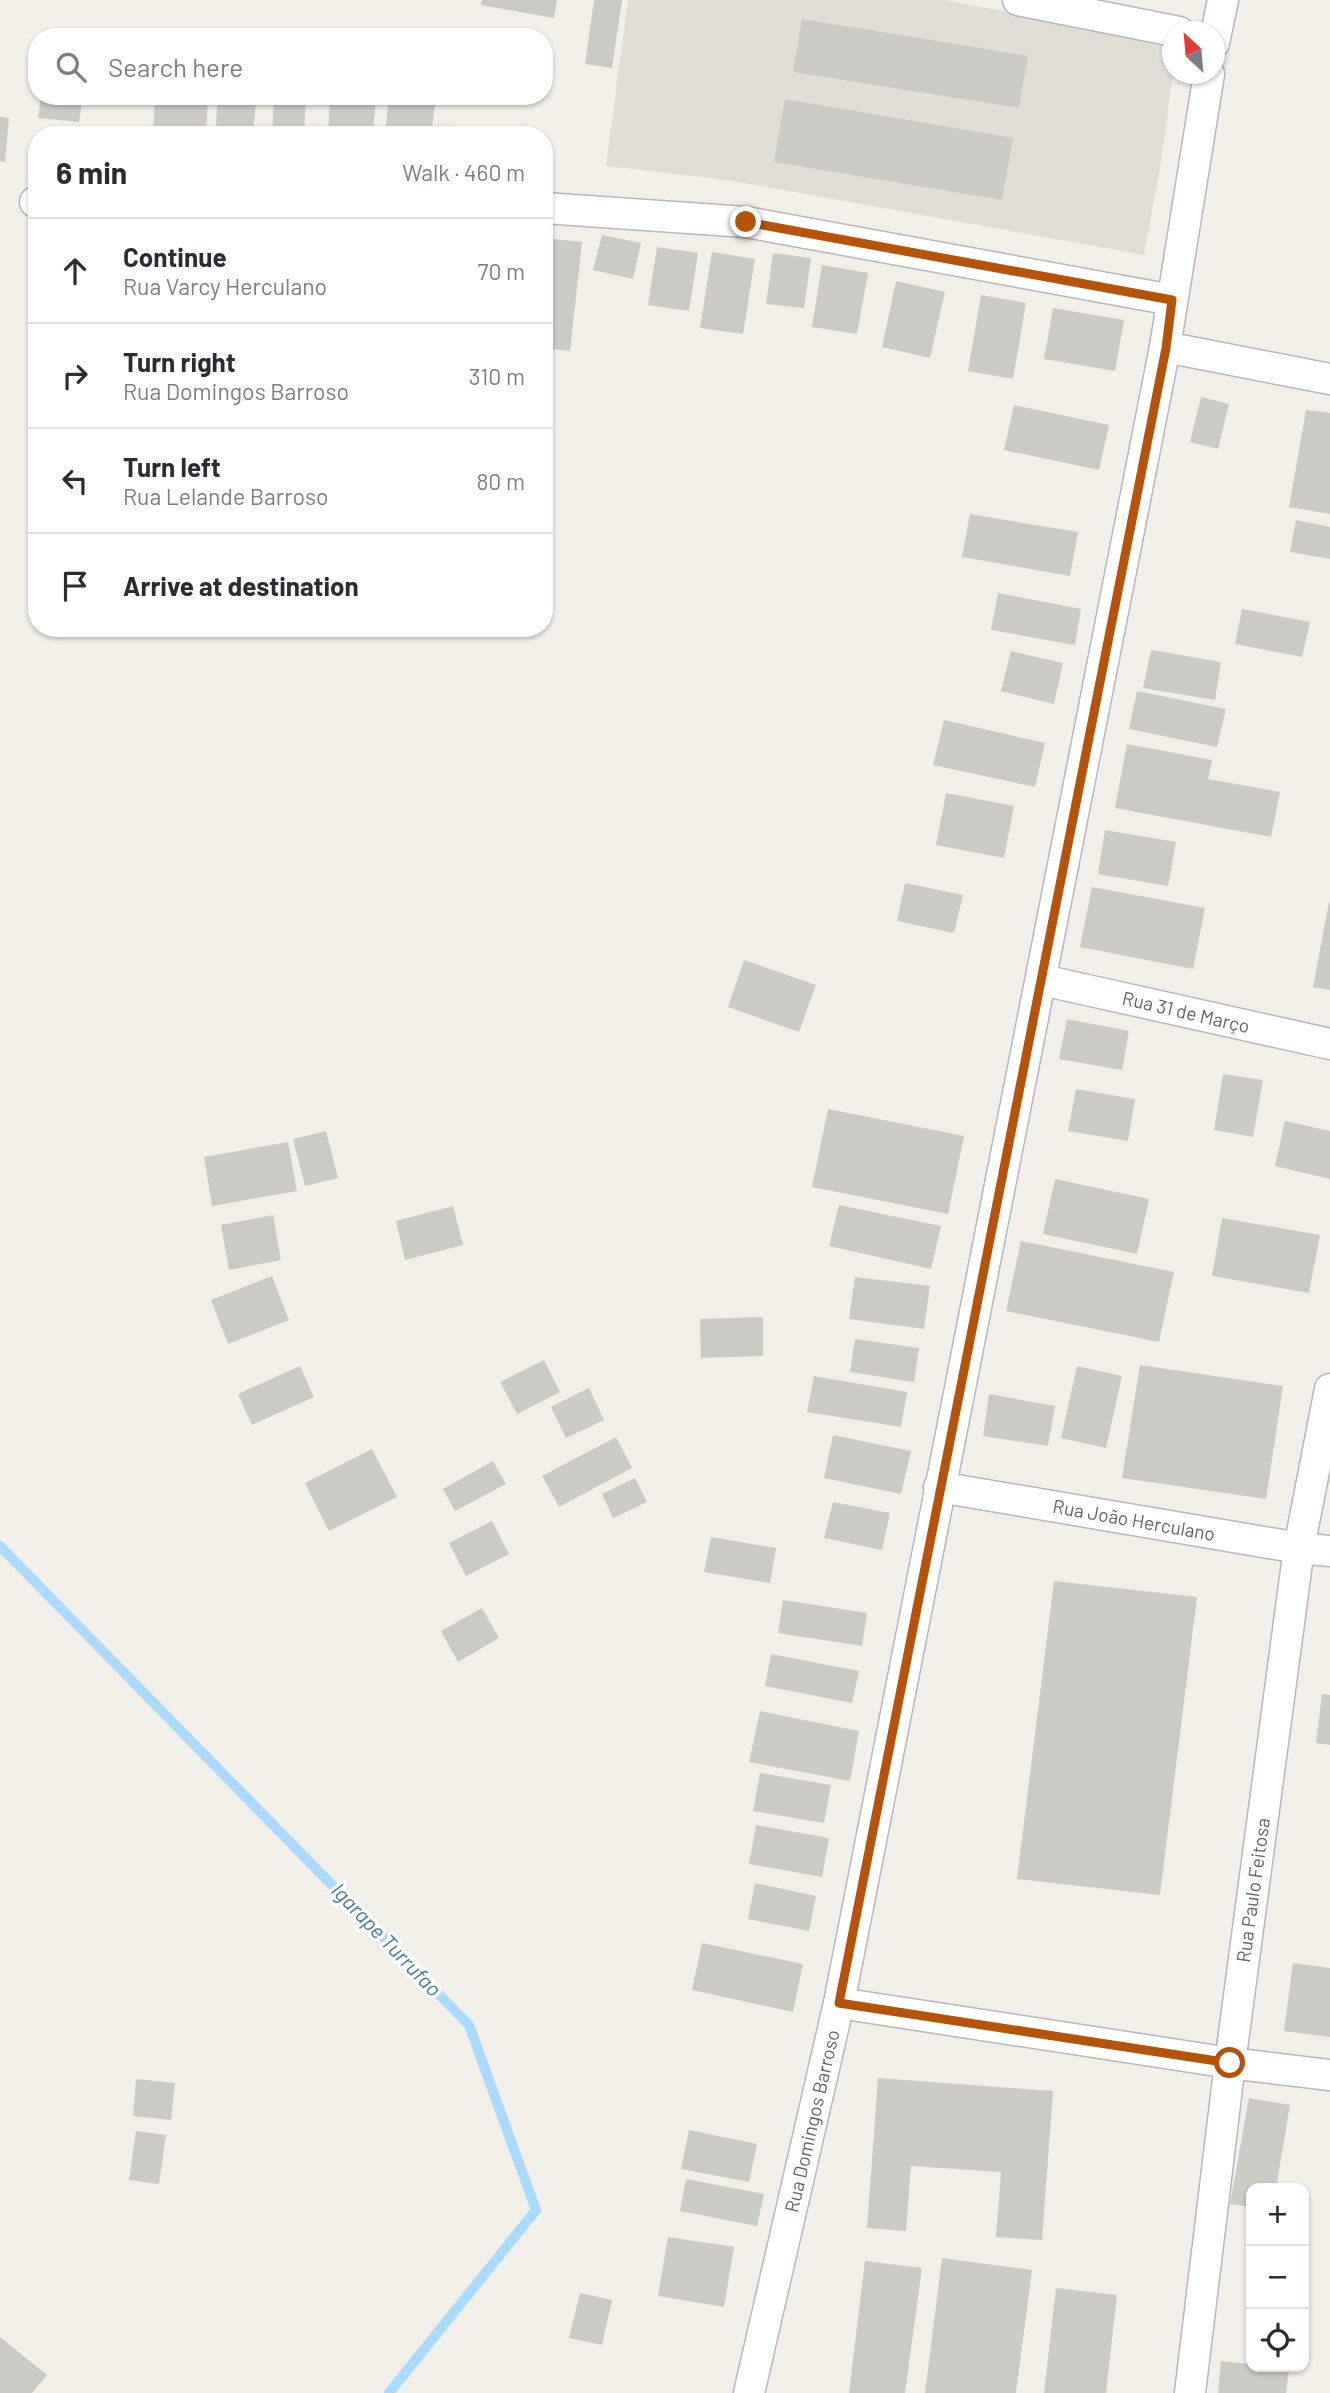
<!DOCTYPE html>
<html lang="en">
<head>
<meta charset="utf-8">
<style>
  body { margin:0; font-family:Barlow,sans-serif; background:#f2f2f3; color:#2b2b33 }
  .controls { position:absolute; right:21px; bottom:21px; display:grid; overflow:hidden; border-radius:14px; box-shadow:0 2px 5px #0004 }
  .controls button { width:63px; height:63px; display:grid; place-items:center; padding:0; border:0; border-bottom:2px solid #e1e1e2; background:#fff; color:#2b2b33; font:35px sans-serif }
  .compass { position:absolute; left:1162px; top:21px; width:63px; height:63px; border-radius:50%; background:#fff; box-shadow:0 2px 5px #0004; rotate:334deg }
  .stop { position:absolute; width:21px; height:21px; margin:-16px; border:5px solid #b45309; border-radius:50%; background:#fff }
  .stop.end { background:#b45309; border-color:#fff; box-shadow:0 2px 7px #0008 }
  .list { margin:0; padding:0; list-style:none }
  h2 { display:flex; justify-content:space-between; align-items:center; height:91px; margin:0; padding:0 28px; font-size:30px }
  h2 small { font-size:23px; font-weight:400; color:#7c7c81 }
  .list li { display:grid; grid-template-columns:46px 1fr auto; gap:21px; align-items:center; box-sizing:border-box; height:105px; padding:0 28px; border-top:2px solid #e1e1e2 }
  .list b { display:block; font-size:26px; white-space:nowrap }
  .list p { margin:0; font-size:23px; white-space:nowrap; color:#7c7c81 }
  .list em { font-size:23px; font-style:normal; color:#7c7c81 }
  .icon { flex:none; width:38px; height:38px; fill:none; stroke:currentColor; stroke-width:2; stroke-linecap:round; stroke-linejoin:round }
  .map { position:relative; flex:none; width:1330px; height:2393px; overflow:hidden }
  .search { position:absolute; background:#fff; box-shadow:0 2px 5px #0004; left:28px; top:28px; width:525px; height:77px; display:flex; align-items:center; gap:18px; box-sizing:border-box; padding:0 24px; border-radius:28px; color:#7c7c81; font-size:26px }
  .panel { position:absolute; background:#fff; box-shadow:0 2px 5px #0004; left:28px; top:126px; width:525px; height:511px; border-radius:28px }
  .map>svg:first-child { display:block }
</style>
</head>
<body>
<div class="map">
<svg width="1330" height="2393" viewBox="0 0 1330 2393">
  <rect width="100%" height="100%" fill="#f1efe8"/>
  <path fill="#e1ded6" d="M628,0H944L1158,40L1172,51L1173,74L1161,162L1144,255L727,180L606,166Z"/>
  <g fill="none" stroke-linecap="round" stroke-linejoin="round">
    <path stroke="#aadaff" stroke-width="10" d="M0,1546L469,2025L536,2210L389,2393"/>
  </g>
  <g fill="#cccac5">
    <path d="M482,0H557L554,18L481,5Z"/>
    <path d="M594,0H622L612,68L585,64Z"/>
    <path d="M802,19L1028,56L1019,108L793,72Z"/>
    <path d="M41,96H83L79,122L38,118Z"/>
    <path d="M155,96H208L206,135H153Z"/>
    <path d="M274,96H306L304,135H272Z"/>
    <path d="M330,96H376L373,135H328Z"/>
    <path d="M389,96H436L431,135H385Z"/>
    <path d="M218,98L256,101L253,135H215Z"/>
    <path d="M785,99L1013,138L1002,200L774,162Z"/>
    <path d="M0,117L9,118L5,162L0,161Z"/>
    <path d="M602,235L641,243L633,279L593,270Z"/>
    <path d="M544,238L582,242L570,351L544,348Z"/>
    <path d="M657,247L698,253L689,311L648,305Z"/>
    <path d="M712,252L755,259L743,334L700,328Z"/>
    <path d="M773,253L811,258L804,308L766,304Z"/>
    <path d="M35,254H37V294L32,293Z"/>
    <path d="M822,265L868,273L857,334L812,327Z"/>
    <path d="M896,281L945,292L930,358L882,347Z"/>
    <path d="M981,295L1026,303L1013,379L968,371Z"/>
    <path d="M1053,308L1124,320L1115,371L1044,359Z"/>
    <path d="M1201,397L1229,404L1218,449L1190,442Z"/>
    <path d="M1014,405L1109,425L1099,470L1004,450Z"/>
    <path d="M1306,410L1330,413V514L1289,507Z"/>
    <path d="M970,514L1078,532L1070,576L962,557Z"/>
    <path d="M1296,520L1330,527V559L1290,552Z"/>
    <path d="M998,593L1081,609L1075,645L991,630Z"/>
    <path d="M1242,609L1310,622L1302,657L1235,644Z"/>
    <path d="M1151,650L1221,662L1215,700L1143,688Z"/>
    <path d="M1011,651L1063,663L1054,704L1001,691Z"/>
    <path d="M1137,691L1226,709L1217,747L1129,729Z"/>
    <path d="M944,720L1045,743L1035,787L933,765Z"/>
    <path d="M1127,744L1212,760L1208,779L1280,792L1271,837L1115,808Z"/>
    <path d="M946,793L1014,806L1004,858L936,845Z"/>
    <path d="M1105,830L1176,842L1168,886L1098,874Z"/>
    <path d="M905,883L963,895L954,933L897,921Z"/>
    <path d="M1092,887L1205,908L1193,969L1080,947Z"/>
    <path d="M1329,902H1330V990L1313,987Z"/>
    <path d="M744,960L816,985L799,1032L728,1007Z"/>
    <path d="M1067,1019L1129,1031L1122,1070L1059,1059Z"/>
    <path d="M1223,1074L1263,1080L1253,1137L1214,1130Z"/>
    <path d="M1076,1089L1135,1099L1128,1141L1068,1131Z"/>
    <path d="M828,1109L964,1136L948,1214L812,1187Z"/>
    <path d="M1285,1121L1330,1131V1179L1275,1166Z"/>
    <path d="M326,1131L338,1178L305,1186L293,1139Z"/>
    <path d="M288,1142L297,1191L212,1206L204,1157Z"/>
    <path d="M1055,1179L1149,1199L1137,1254L1043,1234Z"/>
    <path d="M839,1205L941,1226L931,1269L829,1246Z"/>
    <path d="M453,1206L463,1245L405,1260L396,1221Z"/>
    <path d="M273,1215L281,1260L229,1270L221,1225Z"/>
    <path d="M1222,1218L1320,1235L1309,1293L1212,1276Z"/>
    <path d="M1021,1241L1174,1272L1159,1342L1006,1311Z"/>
    <path d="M272,1276L289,1320L228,1344L211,1300Z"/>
    <path d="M855,1277L930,1286L924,1329L849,1319Z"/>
    <path d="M763,1317V1356L701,1358L700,1319Z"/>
    <path d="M855,1339L919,1348L914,1382L850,1372Z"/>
    <path d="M544,1360L560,1392L517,1414L500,1382Z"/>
    <path d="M1140,1365L1283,1386L1266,1499L1122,1478Z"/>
    <path d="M300,1366L314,1397L252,1425L238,1394Z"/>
    <path d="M1077,1366L1122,1376L1106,1448L1061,1438Z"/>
    <path d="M814,1376L907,1392L901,1427L807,1412Z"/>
    <path d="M589,1388L604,1420L566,1438L551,1407Z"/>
    <path d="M989,1394L1055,1406L1048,1446L983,1436Z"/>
    <path d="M833,1435L911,1451L901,1494L824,1478Z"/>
    <path d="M616,1437L632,1468L559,1507L542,1476Z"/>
    <path d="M372,1449L397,1497L329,1531L305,1483Z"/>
    <path d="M493,1461L506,1484L455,1511L443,1489Z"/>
    <path d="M635,1478L647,1502L613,1518L602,1494Z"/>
    <path d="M833,1502L890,1513L882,1550L824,1538Z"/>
    <path d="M492,1521L509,1554L466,1576L449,1543Z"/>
    <path d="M711,1537L776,1548L770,1583L704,1572Z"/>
    <path d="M1054,1581L1197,1597L1160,1895L1017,1879Z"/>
    <path d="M783,1600L867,1613L862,1646L778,1633Z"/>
    <path d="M482,1608L499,1638L458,1662L441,1631Z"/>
    <path d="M771,1654L859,1671L852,1703L765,1686Z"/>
    <path d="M1322,1694L1330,1695V1745L1316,1743Z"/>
    <path d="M760,1711L859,1731L850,1781L749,1762Z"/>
    <path d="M760,1773L831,1785L824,1823L753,1811Z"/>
    <path d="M756,1825L829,1838L822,1877L749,1864Z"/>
    <path d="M755,1883L816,1896L809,1931L748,1919Z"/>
    <path d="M702,1943L803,1964L793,2012L692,1990Z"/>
    <path d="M1293,1963L1330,1968V2037L1284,2031Z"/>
    <path d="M878,2078L1053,2091L1042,2240L996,2237L1001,2172L911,2166L906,2231L867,2228Z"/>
    <path d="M136,2079L175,2083L171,2120L133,2116Z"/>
    <path d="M1249,2098L1290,2105L1276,2188H1251V2207L1230,2204Z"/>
    <path d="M689,2130L757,2144L749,2182L681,2169Z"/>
    <path d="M136,2131L166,2135L159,2184L129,2180Z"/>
    <path d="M686,2179L764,2194L757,2226L680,2211Z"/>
    <path d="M668,2237L734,2247L724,2307L658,2296Z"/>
    <path d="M942,2258L1032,2270L1016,2393H925Z"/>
    <path d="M865,2261L922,2268L905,2393H849Z"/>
    <path d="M1056,2288L1117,2295L1106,2393H1044Z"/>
    <path d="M580,2293L612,2300L602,2345L569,2338Z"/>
    <path d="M0,2337L47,2375L32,2393H0Z"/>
    <path d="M1221,2361L1251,2364V2367L1289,2368L1286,2393H1218Z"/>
  </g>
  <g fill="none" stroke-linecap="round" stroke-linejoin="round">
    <g stroke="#b5b8bc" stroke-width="33">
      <g id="minor">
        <path d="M1018,0L1179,32"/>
        <path d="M1214,43L1223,0"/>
        <path d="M35,202H37"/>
        <path d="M544,208L746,222L1172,300"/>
        <path d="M1165,347L1330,379"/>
        <path d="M1042,980L1330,1044"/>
        <path d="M939,1487L1299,1548L1330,1551"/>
        <path d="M839,2003L1230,2063L1330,2075"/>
        <path d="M749,2393L839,2003L1165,347L1209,74"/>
        <path d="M1190,2393L1230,2063L1299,1548L1330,1389"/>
      </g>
    </g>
    <use href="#minor" stroke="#fff" stroke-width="30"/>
  </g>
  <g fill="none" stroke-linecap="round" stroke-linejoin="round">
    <path stroke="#b45309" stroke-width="9" d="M746,222L1172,300L1166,348L839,2003L1230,2063"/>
  </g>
  <g text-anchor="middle" stroke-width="7" stroke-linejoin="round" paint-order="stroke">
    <g font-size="19" fill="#5f6368" stroke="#fff">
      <text transform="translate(1186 1012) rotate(13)" y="7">Rua 31 de Março</text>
      <text transform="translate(1134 1520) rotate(10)" y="7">Rua João Herculano</text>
      <text transform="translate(1253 1890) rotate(-82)" y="7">Rua Paulo Feitosa</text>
      <text transform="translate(812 2121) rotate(-77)" y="7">Rua Domingos Barroso</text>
    </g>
    <g font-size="21" font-style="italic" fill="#4174aa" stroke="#fff">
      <text transform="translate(386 1940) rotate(46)" y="7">Igarape Turrufao</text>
    </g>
  </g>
</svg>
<div class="controls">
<button>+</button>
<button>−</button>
<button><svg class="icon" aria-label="locate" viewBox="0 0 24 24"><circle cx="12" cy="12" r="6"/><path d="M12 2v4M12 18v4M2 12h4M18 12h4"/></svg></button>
</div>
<svg class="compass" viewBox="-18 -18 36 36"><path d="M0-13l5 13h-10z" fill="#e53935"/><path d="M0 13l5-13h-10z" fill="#7c7c81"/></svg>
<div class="stop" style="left:1230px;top:2063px"></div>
<div class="stop end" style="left:746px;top:222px"></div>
<div class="search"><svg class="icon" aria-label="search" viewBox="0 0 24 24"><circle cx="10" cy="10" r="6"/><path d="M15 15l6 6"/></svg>Search here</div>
<section class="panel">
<h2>6 min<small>Walk · 460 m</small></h2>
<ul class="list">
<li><svg class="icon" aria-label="ahead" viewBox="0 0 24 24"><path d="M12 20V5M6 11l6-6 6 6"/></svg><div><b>Continue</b><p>Rua Varcy Herculano</p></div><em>70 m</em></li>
<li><svg class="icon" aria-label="right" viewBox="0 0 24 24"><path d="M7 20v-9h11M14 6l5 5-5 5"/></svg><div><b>Turn right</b><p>Rua Domingos Barroso</p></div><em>310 m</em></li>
<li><svg class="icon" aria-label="left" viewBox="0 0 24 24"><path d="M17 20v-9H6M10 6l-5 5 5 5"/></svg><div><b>Turn left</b><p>Rua Lelande Barroso</p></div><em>80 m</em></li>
<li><svg class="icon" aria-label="arrive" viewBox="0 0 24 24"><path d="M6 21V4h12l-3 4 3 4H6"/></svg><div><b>Arrive at destination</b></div></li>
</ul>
</section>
</div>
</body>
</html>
